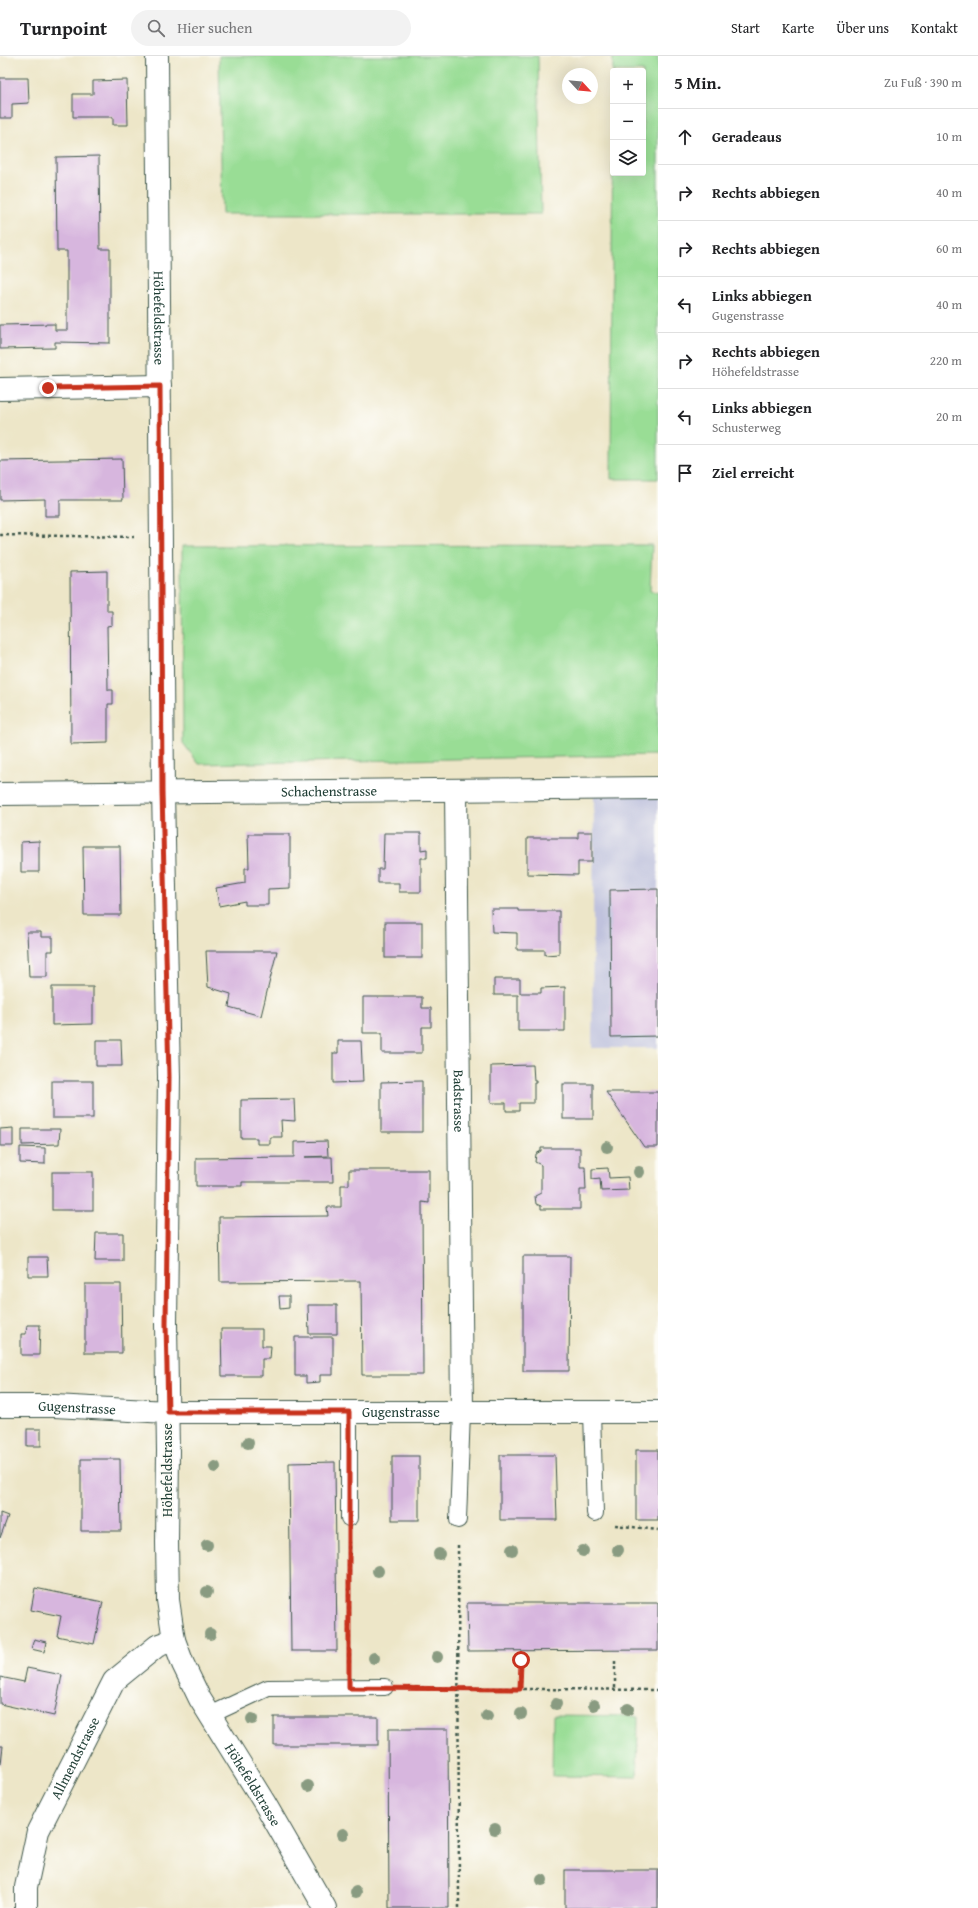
<!DOCTYPE html>
<html lang="de">
<head>
<meta charset="utf-8">
<style>
  body { margin:0; font-family:"Gentium Book Plus",serif; background:#f2f2f2; color:#202124 }
  .controls { position:absolute; right:12px; top:12px; display:grid; overflow:hidden; border-radius:4px; box-shadow:0 4px 16px #0002 }
  .controls button { width:36px; height:36px; display:grid; place-items:center; padding:0; border:0; border-bottom:1px solid #e0e0e0; background:#fff; color:#202124; font:20px sans-serif }
  .compass { position:absolute; left:562px; top:12px; width:36px; height:36px; border-radius:50%; background:#fff; box-shadow:0 4px 16px #0002; rotate:116deg }
  .stop { position:absolute; width:12px; height:12px; margin:-9px; border:3px solid #c8321e; border-radius:50%; background:#fff }
  .stop.end { background:#c8321e; border-color:#fff; box-shadow:0 1px 4px #0008 }
  .list { margin:0; padding:0; list-style:none }
  h2 { display:flex; justify-content:space-between; align-items:center; height:52px; margin:0; padding:0 16px; font-size:17px }
  h2 small { font-size:13px; font-weight:400; color:#757577 }
  .list li { display:grid; grid-template-columns:26px 1fr auto; gap:12px; align-items:center; box-sizing:border-box; height:56px; padding:0 16px; border-top:1px solid #e0e0e0 }
  .list b { display:block; font-size:15px; white-space:nowrap }
  .list p { margin:0; font-size:13px; white-space:nowrap; color:#757577 }
  .list em { font-size:13px; font-style:normal; color:#757577 }
  .icon { flex:none; width:22px; height:22px; fill:none; stroke:currentColor; stroke-width:2; stroke-linecap:round; stroke-linejoin:round }
  .map { position:relative; flex:none; width:658px; height:1852px; overflow:hidden }
  header { display:flex; align-items:center; gap:24px; box-sizing:border-box; height:56px; padding:0 20px; background:#fff; border-bottom:1px solid #e0e0e0 }
  header strong { font-size:19px }
  nav { display:flex; gap:22px; margin-inline-start:auto; font-size:14px }
  .search { width:280px; height:36px; background:#f2f2f2; display:flex; align-items:center; gap:10px; box-sizing:border-box; padding:0 14px; border-radius:22px; color:#757577; font-size:15px }
  main { display:flex }
  aside { flex:1; background:#fff }
  .map>svg:first-child { display:block }
</style>
</head>
<body>
<header>
<strong>Turnpoint</strong>
<div class="search"><svg class="icon" aria-label="search" viewBox="0 0 24 24"><circle cx="10" cy="10" r="6"/><path d="M15 15l6 6"/></svg>Hier suchen</div>
<nav><a>Start</a><a>Karte</a><a>Über uns</a><a>Kontakt</a></nav>
</header>
<main>
<div class="map">
<svg width="658" height="1852" viewBox="0 0 658 1852">
  <rect width="100%" height="100%" fill="#fdfcf7"/>
  <filter id="ink" filterUnits="userSpaceOnUse"><feTurbulence type="fractalNoise" baseFrequency=".025" numOctaves="2"/><feDisplacementMap in="SourceGraphic" scale="8" xChannelSelector="R" yChannelSelector="G"/><feConvolveMatrix kernelMatrix="1 2 1 2 8 2 1 2 1" color-interpolation-filters="sRGB"/></filter>
  <filter id="wash" filterUnits="userSpaceOnUse"><feTurbulence type="fractalNoise" baseFrequency=".012" numOctaves="4" result="noise"/><feDisplacementMap in="SourceGraphic" scale="16" xChannelSelector="R" yChannelSelector="G"/><feGaussianBlur stdDeviation="0.9" result="paint"/><feColorMatrix in="noise" values="0 0 0 0 0 0 0 0 0 0 0 0 0 0 0 0 0 1.4 0 .05"/><feComposite in="paint" operator="in"/></filter>
  <g filter="url(#wash)">
    <rect width="100%" height="100%" fill="#ede6c8"/>
    <path fill="#c0c2dd" d="M594,736L658,739V992H592Z"/>
    <g fill="#99dd95" stroke="#5c8d64" fill-rule="evenodd">
      <path d="M219,0H538L541,158H222Z"/>
      <path d="M613,0H658V423H611ZM613,15H643V117H613Z"/>
      <path d="M652,489L650,535L658,536V699L199,708L183,687L182,490Z"/>
      <path d="M553,1659L638,1660L637,1721L552,1720Z"/>
    </g>
    <g id="blocks">
      <g fill="#d7b6de">
        <path d="M0,22H28L29,47L12,48V62H0Z"/>
        <path d="M127,24L128,69H113V61H73V38H93V25Z"/>
        <path d="M99,100L100,193H110V287L55,286V292L0,293V269L55,268V274H67V195H57L56,101Z"/>
        <path d="M122,403L123,444H60V460H45V443L0,444V405Z"/>
        <path d="M107,515V555H112V569L107,570L108,634H113V648H108V687L71,688L70,516Z"/>
        <path d="M578,776H592V806H578V819L527,818V782H578Z"/>
        <path d="M384,777H421V794L427,793V802H421V836H399V827H378V813H383Z"/>
        <path d="M248,778H290V832L268,833V849H245V845L219,850L216,832L245,827V812H249Z"/>
        <path d="M39,785V816H21V786Z"/>
        <path d="M83,790H120L121,859H84Z"/>
        <path d="M658,833V980L611,981L610,834Z"/>
        <path d="M491,853H518V855H559V898L545,899V894H517V877L492,876Z"/>
        <rect x="385" y="866" width="37" height="36"/>
        <path d="M27,876H41V881H53V895H47V921H29Z"/>
        <path d="M206,895H277L261,960L229,951L231,938L208,931Z"/>
        <path d="M494,923H520V937H541V932L565,931V975H518V939H494Z"/>
        <path d="M52,931H93V968L52,969Z"/>
        <path d="M363,941H422V952H431V971H422V997H382V977H363Z"/>
        <path d="M96,984H121L122,1010H96Z"/>
        <path d="M338,985H361L363,1026L333,1027V997H338Z"/>
        <path d="M533,1009L534,1025H536V1027H534V1047H519V1055H506V1047H491V1010Z"/>
        <rect x="52" y="1025" width="41" height="37"/>
        <path d="M422,1025V1076H381V1026Z"/>
        <rect x="563" y="1028" width="30" height="35"/>
        <path d="M606,1036H658V1091H644Z"/>
        <path d="M294,1043L295,1065L281,1064L282,1081H270V1088H257V1082H241V1044Z"/>
        <path d="M13,1072V1090H0V1073Z"/>
        <path d="M22,1073H60L59,1088L22,1089Z"/>
        <path d="M327,1085L328,1100L305,1101H332L333,1126H242V1130H196V1102L294,1101V1086Z"/>
        <path d="M20,1091L45,1092V1108L20,1107Z"/>
        <path d="M541,1092H580V1111H585L586,1134H580V1153H541V1150L536,1148L535,1140L541,1137V1109L535,1106L536,1098L541,1095Z"/>
        <path d="M608,1112L609,1122L628,1121L629,1134L601,1135L600,1122L592,1123V1113Z"/>
        <path d="M349,1114H429V1147L422,1146L423,1319H362L361,1225L220,1226L219,1161L328,1160L327,1151H341V1129H349Z"/>
        <rect x="52" y="1116" width="41" height="38"/>
        <path d="M96,1177H123V1205H95Z"/>
        <path d="M523,1200H570L569,1315H523Z"/>
        <path d="M28,1201H47L48,1220H28Z"/>
        <path d="M85,1228H121L122,1297H85Z"/>
        <path d="M279,1240H289V1252L280,1253Z"/>
        <path d="M308,1249H337V1278H309Z"/>
        <path d="M27,1269H40L39,1299H21V1278H26Z"/>
        <path d="M221,1273H262V1290H271L270,1303H262V1320H222Z"/>
        <path d="M295,1281H333V1319H320V1326L306,1327V1320H295Z"/>
        <rect x="27" y="1373" width="14" height="17"/>
        <rect x="636" y="1394" width="22" height="70"/>
        <path d="M500,1399H555L557,1464H500Z"/>
        <rect x="392" y="1400" width="27" height="64"/>
        <path d="M81,1403H120L121,1475H81Z"/>
        <path d="M335,1406L337,1595H291L289,1407Z"/>
        <path d="M0,1457L8,1460L0,1482Z"/>
        <path d="M35,1532L103,1546L94,1588L57,1580L61,1560L31,1554Z"/>
        <path d="M467,1547H658V1594L468,1595Z"/>
        <path d="M34,1583L46,1586L44,1596L31,1593Z"/>
        <path d="M27,1612L62,1619L54,1660L0,1648V1621L24,1626Z"/>
        <rect x="274" y="1661" width="104" height="28"/>
        <path d="M388,1673H448L449,1852H389Z"/>
        <path d="M0,1690H3L1,1708H0Z"/>
        <rect x="565" y="1814" width="93" height="38"/>
      </g>
    </g>
  </g>
  <g filter="url(#ink)">
    <use href="#blocks" fill-opacity="0" stroke="#3e564a" stroke-width="1"/>
    <g fill="none" stroke-linecap="round" stroke-linejoin="round">
      <g stroke="#3e564a" stroke-width="18">
        <g id="service">
          <path d="M349,1356V1462"/>
          <path d="M592,1356L595,1457"/>
          <path d="M458,1464L462,1356"/>
          <path d="M210,1659L268,1632L385,1631"/>
        </g>
      </g>
      <g stroke="#3e564a" stroke-width="24">
        <g id="minor">
          <path id="s1" d="M157,0L163,736L169,1021L166,1268L168,1395L167,1486L168,1544L174,1584L183,1608L200,1643L264,1746L325,1852"/>
          <path d="M0,333L160,330"/>
          <path id="s2" d="M456,734L462,1356"/>
          <path id="s3" d="M0,738L658,732"/>
          <path id="s4" d="M0,1350H54L168,1356H658"/>
          <path id="s5" d="M26,1852V1831L38,1775L114,1625L157,1590L174,1584"/>
        </g>
      </g>
      <g stroke="#3e564a" stroke-width="2.5" stroke-dasharray="3 3" stroke-linecap="butt">
        <path d="M0,479L134,481"/>
        <path d="M615,1469L658,1474"/>
        <path d="M458,1489L459,1852"/>
        <path d="M615,1605V1633"/>
        <path d="M349,1607V1486"/>
        <path d="M409,1632L658,1634"/>
        <path d="M520,1633L521,1604"/>
      </g>
      <use href="#service" stroke="#fff" stroke-width="16"/>
      <use href="#minor" stroke="#fff" stroke-width="22"/>
    </g>
    <g fill="#899b81">
      <circle cx="607" cy="1091" r="6"/>
      <circle cx="639" cy="1116" r="6"/>
      <circle cx="248" cy="1387" r="6"/>
      <circle cx="215" cy="1411" r="6"/>
      <circle cx="207" cy="1489" r="6"/>
      <circle cx="512" cy="1494" r="6"/>
      <circle cx="618" cy="1494" r="6"/>
      <circle cx="583" cy="1495" r="6"/>
      <circle cx="439" cy="1498" r="6"/>
      <circle cx="378" cy="1515" r="6"/>
      <circle cx="207" cy="1536" r="6"/>
      <circle cx="210" cy="1578" r="6"/>
      <circle cx="437" cy="1601" r="6"/>
      <circle cx="374" cy="1602" r="6"/>
      <circle cx="556" cy="1648" r="6"/>
      <circle cx="594" cy="1649" r="6"/>
      <circle cx="628" cy="1653" r="6"/>
      <circle cx="521" cy="1658" r="6"/>
      <circle cx="487" cy="1660" r="6"/>
      <circle cx="252" cy="1663" r="6"/>
      <circle cx="308" cy="1730" r="6"/>
      <circle cx="495" cy="1773" r="6"/>
      <circle cx="343" cy="1778" r="6"/>
      <circle cx="542" cy="1824" r="6"/>
      <circle cx="356" cy="1836" r="6"/>
    </g>
  </g>
  <g fill="none" stroke-linecap="round" stroke-linejoin="round" filter="url(#ink)">
    <path stroke="#c8321e" stroke-width="5" d="M48,332L160,330L162,736L169,1021L166,1268L168,1356H349V1632L520,1633L521,1604"/>
  </g>
  <g text-anchor="middle" stroke-width="4" stroke-linejoin="round" paint-order="stroke">
    <g font-size="14" fill="#1f3d34" stroke="#fdfcf7">
      <text dy="5" stroke="none"><textPath href="#s1" startOffset="262">Höhefeldstrasse</textPath></text>
      <text dy="5" stroke="none"><textPath href="#s3" startOffset="329">Schachenstrasse</textPath></text>
      <text dy="5" stroke="none"><textPath href="#s2" startOffset="311">Badstrasse</textPath></text>
      <text dy="5" stroke="none"><textPath href="#s4" startOffset="77">Gugenstrasse</textPath></text>
      <text dy="5" stroke="none"><textPath href="#s4" startOffset="401">Gugenstrasse</textPath></text>
      <text transform="translate(167 1414) rotate(-90)" y="5">Höhefeldstrasse</text>
      <text dy="5" stroke="none"><textPath href="#s5" startOffset="160">Allmendstrasse</textPath></text>
      <text dy="5" stroke="none"><textPath href="#s1" startOffset="1750">Höhefeldstrasse</textPath></text>
    </g>
  </g>
</svg>
<div class="controls">
<button>+</button>
<button>−</button>
<button><svg class="icon" aria-label="layers" viewBox="0 0 24 24"><path d="M12 4l9 5-9 5-9-5zM3 14l9 5 9-5"/></svg></button>
</div>
<svg class="compass" viewBox="-18 -18 36 36"><path d="M0-13l5 13h-10z" fill="#e53935"/><path d="M0 13l5-13h-10z" fill="#757577"/></svg>
<div class="stop" style="left:521px;top:1604px"></div>
<div class="stop end" style="left:48px;top:332px"></div>
</div>
<aside>
<h2>5 Min.<small>Zu Fuß · 390 m</small></h2>
<ul class="list">
<li><svg class="icon" aria-label="ahead" viewBox="0 0 24 24"><path d="M12 20V5M6 11l6-6 6 6"/></svg><div><b>Geradeaus</b></div><em>10 m</em></li>
<li><svg class="icon" aria-label="right" viewBox="0 0 24 24"><path d="M7 20v-9h11M14 6l5 5-5 5"/></svg><div><b>Rechts abbiegen</b></div><em>40 m</em></li>
<li><svg class="icon" aria-label="right" viewBox="0 0 24 24"><path d="M7 20v-9h11M14 6l5 5-5 5"/></svg><div><b>Rechts abbiegen</b></div><em>60 m</em></li>
<li><svg class="icon" aria-label="left" viewBox="0 0 24 24"><path d="M17 20v-9H6M10 6l-5 5 5 5"/></svg><div><b>Links abbiegen</b><p>Gugenstrasse</p></div><em>40 m</em></li>
<li><svg class="icon" aria-label="right" viewBox="0 0 24 24"><path d="M7 20v-9h11M14 6l5 5-5 5"/></svg><div><b>Rechts abbiegen</b><p>Höhefeldstrasse</p></div><em>220 m</em></li>
<li><svg class="icon" aria-label="left" viewBox="0 0 24 24"><path d="M17 20v-9H6M10 6l-5 5 5 5"/></svg><div><b>Links abbiegen</b><p>Schusterweg</p></div><em>20 m</em></li>
<li><svg class="icon" aria-label="arrive" viewBox="0 0 24 24"><path d="M6 21V4h12l-3 4 3 4H6"/></svg><div><b>Ziel erreicht</b></div></li>
</ul>
</aside>
</main>
</body>
</html>
